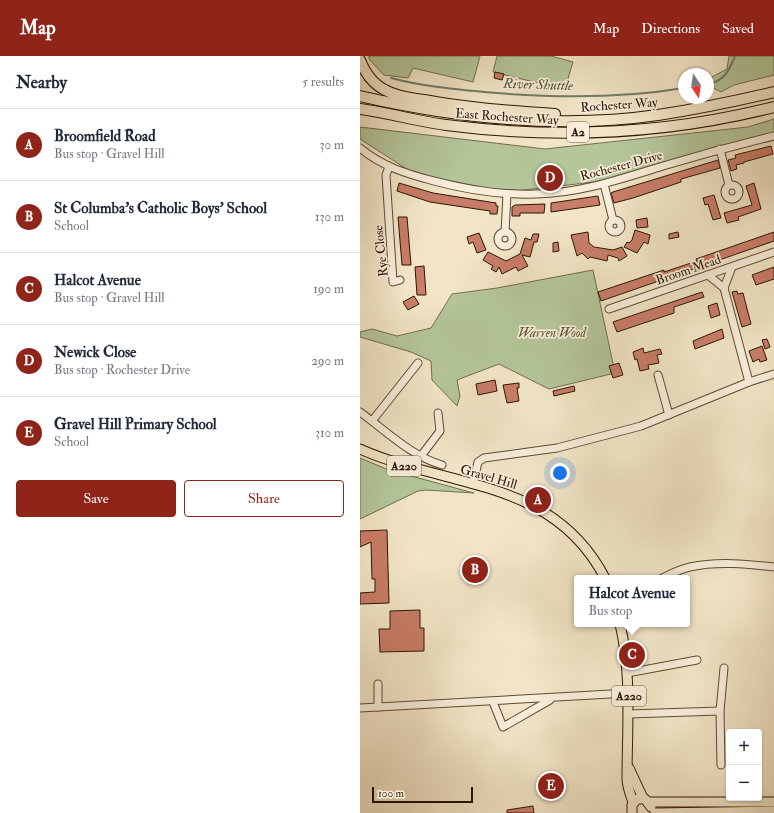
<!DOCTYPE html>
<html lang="en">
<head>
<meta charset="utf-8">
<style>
  body { margin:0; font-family:"IM FELL Double Pica",serif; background:#f2f2f3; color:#1f2937 }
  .controls { position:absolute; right:12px; bottom:12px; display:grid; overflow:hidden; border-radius:4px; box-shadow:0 1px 3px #0004 }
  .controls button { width:36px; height:36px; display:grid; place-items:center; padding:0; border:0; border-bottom:1px solid #e0e1e3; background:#fff; color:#1f2937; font:20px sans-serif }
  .compass { position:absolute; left:318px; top:12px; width:36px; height:36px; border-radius:50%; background:#fff; box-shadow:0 1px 3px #0004; rotate:167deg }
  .scale { position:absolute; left:12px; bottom:10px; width:101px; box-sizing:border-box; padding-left:4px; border:2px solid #2e1600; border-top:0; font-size:11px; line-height:14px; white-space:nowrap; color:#2e1600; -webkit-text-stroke:3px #f7eedb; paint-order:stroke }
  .you { position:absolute; left:200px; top:417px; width:14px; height:14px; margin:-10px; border:3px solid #fff; border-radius:50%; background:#1a73e8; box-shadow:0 0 0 6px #1a73e833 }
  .badge { display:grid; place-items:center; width:26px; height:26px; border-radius:50%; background:#8f2418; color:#fff; font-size:13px; font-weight:700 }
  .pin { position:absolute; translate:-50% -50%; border:2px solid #fff; box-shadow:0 1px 4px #0006 }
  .popup { position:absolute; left:214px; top:519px; width:116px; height:52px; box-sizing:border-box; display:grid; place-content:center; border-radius:4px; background:#fff; filter:drop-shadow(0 1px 3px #0005); font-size:13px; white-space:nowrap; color:#747a83 }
  .popup b { font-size:15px; color:#1f2937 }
  .popup::after { content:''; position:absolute; left:50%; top:100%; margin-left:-8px; border:8px solid transparent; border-top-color:#fff }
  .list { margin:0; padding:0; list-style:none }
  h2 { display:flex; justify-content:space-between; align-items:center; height:52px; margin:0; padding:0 16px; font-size:17px }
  h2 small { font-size:13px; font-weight:400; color:#747a83 }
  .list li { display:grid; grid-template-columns:26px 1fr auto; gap:12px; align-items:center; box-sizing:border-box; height:72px; padding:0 16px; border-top:1px solid #e0e1e3 }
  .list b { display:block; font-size:15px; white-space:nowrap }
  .list p { margin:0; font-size:13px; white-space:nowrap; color:#747a83 }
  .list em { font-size:13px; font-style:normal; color:#747a83 }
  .actions { display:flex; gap:8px; padding:12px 16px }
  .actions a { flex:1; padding:9px 0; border:1px solid #8f2418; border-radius:4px; text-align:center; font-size:14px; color:#8f2418 }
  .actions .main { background:#8f2418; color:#fff }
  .map { position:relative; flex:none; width:414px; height:757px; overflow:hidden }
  header { display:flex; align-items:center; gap:24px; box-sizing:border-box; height:56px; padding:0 20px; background:#8f2418; color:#fff }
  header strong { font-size:19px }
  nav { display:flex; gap:22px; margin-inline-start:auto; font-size:14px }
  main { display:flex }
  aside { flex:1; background:#fff }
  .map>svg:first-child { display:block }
</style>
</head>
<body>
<header>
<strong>Map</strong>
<nav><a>Map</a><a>Directions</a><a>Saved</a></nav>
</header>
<main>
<aside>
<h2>Nearby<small>5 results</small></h2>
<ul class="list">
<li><span class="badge">A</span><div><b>Broomfield Road</b><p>Bus stop · Gravel Hill</p></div><em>30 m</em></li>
<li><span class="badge">B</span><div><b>St Columba's Catholic Boys' School</b><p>School</p></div><em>130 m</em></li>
<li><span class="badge">C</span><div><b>Halcot Avenue</b><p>Bus stop · Gravel Hill</p></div><em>190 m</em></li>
<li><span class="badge">D</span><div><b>Newick Close</b><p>Bus stop · Rochester Drive</p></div><em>290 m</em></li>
<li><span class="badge">E</span><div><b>Gravel Hill Primary School</b><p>School</p></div><em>310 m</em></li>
</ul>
<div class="actions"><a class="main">Save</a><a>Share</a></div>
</aside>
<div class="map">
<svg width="414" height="757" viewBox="0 0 414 757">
  <rect width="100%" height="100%" fill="#f2e5c7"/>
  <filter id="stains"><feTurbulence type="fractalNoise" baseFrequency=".005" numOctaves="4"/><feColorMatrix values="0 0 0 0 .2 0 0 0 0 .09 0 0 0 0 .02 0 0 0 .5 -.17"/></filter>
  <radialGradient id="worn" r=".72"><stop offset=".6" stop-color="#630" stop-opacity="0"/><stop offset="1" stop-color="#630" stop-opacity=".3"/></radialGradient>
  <g fill="#b4c69a" stroke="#716e4d">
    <path d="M9,0H120L113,26L53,12L48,22L24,19L9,3Z"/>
    <path d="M137,0H191L213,6L206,29H186L133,16Z"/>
    <path d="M369,0H414V19L374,29L361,36L350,30L348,23L367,13Z"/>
    <path d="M414,63V79L244,125L146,136L53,117L0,83V71L185,93L388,71Z"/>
    <path d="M233,214L255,317L189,333L139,308L97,324L100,340L97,350L72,324L71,305L51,296L0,281V276L12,273L37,280L71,272L92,238L137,232Z"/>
    <path d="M0,402L29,414L114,437L66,434L58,435L0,463Z"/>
  </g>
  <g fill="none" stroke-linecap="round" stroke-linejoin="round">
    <g stroke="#707c69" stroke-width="2">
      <path d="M31,22C61,30 93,33 124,36C190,42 258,43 324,32"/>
      <path d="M348,28C365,25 369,14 375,0"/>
    </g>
  </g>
  <g fill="#c87d68" stroke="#2e1600">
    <path d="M135,16L144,18L142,24L134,22Z"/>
    <path d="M411,90L413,98L384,106V107L376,109L377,113L371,115L368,104L376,102L375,99Z"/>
    <path d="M358,104L360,112L321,123V126L273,142L254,147L251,137L253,136Z"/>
    <path d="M39,127L73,137L136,147V150H138L137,158H130V155L70,146L37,135Z"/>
    <path d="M394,127L401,153L378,161L379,164L367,167L364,157L392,149L386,130Z"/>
    <path d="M354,139L361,162L353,164L348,148L345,149L343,142Z"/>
    <path d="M238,140L240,149L191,156V147Z"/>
    <path d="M185,148L184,157H160V160H152V151L155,149Z"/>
    <path d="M38,161H47L51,209H42Z"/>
    <path d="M287,162L288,171L277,172L276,164Z"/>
    <path d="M275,174L290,179L288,188L284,186L277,197L264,191L267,186L269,187L272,184Z"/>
    <path d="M228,176L229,187L234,191L253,194L262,191L267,200L259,205L258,202L248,199L247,205L230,201L228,203L222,197L217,200L211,179Z"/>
    <path d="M318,176L319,181L309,183V178Z"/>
    <path d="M414,176V185L241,245L238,236L304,214V216L337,205L336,203Z"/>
    <path d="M119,177L126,194L117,197L113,186L109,188L107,181Z"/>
    <path d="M173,178H179L177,186H174L170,201L162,199L168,210L158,215L156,211L142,218L139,211L136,216L131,213L133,210L123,204L128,196L146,205L160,198L165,182L171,184Z"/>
    <path d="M198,186L199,195L193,196V187Z"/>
    <path d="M64,210L66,239H57L55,211Z"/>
    <path d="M414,211V223L396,229L392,219Z"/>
    <path d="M377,235L378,238L383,237L391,268L382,271L372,236Z"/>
    <path d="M342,236L344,241L314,251V257L257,276L253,266Z"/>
    <path d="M54,240L59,248L48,254L43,246Z"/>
    <path d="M357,247L360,259L351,262L348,250Z"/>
    <path d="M362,273L364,282L335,293L333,285Z"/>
    <path d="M407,283L410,291L405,293L402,284Z"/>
    <path d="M402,290L407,304L400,306L399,303L393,306L389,295Z"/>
    <path d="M283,292L284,297L300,293L302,298L297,299L299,307L288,309L289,313L280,315L277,303L275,304L273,296Z"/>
    <path d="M259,307L263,319L253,322L249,310Z"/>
    <path d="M135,324L137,335L118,339L116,328Z"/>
    <path d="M159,327V332H157L159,345L147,347L143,329Z"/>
    <path d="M214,330L215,335L194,340L193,335Z"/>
    <path d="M27,474L29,547L0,548V537L15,536V523H12L11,486L0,491V475Z"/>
    <path d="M60,554V572H64V595L20,596L19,573H30V555Z"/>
    <path d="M173,750L174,757H147V754Z"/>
  </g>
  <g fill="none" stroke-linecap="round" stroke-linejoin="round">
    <g stroke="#5f4a32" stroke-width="9">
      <g id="minor">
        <path d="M0,92C21,110 47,118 74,125C107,134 142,139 176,138C220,137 261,123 303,110C340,99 377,89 414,80"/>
        <path d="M360,93L369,129"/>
        <path d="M29,111L26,119L33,226L40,224"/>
        <path d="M244,128L253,164"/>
        <circle cx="372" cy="136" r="7"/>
        <circle cx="255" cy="170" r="6"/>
        <path d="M145,176L147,138"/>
        <circle cx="145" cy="183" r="7"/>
        <path d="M372,211L364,232L389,326"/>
        <path d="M348,219L364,232"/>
        <path d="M249,253L414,196"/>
        <path d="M298,319L309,359"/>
        <path d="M0,356C26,375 51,400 82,409"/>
        <path d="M12,365L58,307"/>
        <path d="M61,400L80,375L78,357"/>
        <path d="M113,428L118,406L124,402L197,392L281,370L389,326L414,318"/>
        <path d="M302,522C311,518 320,513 330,511C357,505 388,508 414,511"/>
        <path d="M267,617L337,604"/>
        <path d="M133,646L143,671L190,644"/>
        <path d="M18,651V628"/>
        <path d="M0,652L269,637"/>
        <path d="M360,655L364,612"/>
        <path d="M269,658L360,655L361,709"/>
      </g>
    </g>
    <g stroke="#2e1600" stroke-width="11">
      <g id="major">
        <path d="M0,393C91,433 193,422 245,522"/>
        <path d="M260,568C272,619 267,671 267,723C267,731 271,739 273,747"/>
        <path d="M269,712L283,742"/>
        <path d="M288,746H414"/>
        <path d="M272,757V749L277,743H285L291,751"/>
        <path d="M295,757L414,755"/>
      </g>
    </g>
    <g stroke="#2e1600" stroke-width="12">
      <g id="highway">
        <path d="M0,4C5,17 13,28 25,34C37,41 51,42 64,44C107,52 151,55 195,58"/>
        <path d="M0,40C96,62 200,73 298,59C337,53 376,45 414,36"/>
        <path d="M0,53C29,57 57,65 86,69C195,83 308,78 414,51"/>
      </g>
    </g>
    <use href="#minor" stroke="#f7eedb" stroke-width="7"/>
    <use href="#major" stroke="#f2e5c7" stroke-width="9"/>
    <use href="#highway" stroke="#f2e5c7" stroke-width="10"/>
  </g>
  <g text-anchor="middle" stroke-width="3.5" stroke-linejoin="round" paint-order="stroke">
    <g fill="#f7eedb" stroke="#6a5742" stroke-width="1">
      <rect x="207" y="66" width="22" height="20" rx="3"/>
      <rect x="27" y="400" width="34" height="20" rx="3"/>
      <rect x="252" y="630" width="34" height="20" rx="3"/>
    </g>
    <g font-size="12" font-weight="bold" fill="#2e1600">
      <text x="218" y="80">A2</text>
      <text x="44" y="414">A220</text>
      <text x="269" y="644">A220</text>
    </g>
    <g font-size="13" fill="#2e1600" stroke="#f7eedb">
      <text transform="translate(259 48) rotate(-4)" y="5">Rochester Way</text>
      <text transform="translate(147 60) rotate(4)" y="5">East Rochester Way</text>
      <text transform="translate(261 109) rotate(-15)" y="5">Rochester Drive</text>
      <text transform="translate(20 195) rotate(-96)" y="5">Rye Close</text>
      <text transform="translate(328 213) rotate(-19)" y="5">Broom Mead</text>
      <text transform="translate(129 420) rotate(16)" y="5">Gravel Hill</text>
    </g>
    <g font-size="13" font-style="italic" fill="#5d5436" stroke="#f7eedb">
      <text x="192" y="281">Warren Wood</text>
    </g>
    <g font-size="14" font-style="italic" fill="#54523d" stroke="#f7eedb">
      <text transform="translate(178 28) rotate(2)" y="5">River Shuttle</text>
    </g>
  </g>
  <rect width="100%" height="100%" filter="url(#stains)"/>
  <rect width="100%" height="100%" fill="url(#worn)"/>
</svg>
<div class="controls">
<button>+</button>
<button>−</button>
</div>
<svg class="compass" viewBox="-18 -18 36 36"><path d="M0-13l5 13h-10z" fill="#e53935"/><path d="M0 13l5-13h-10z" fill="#747a83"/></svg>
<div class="scale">100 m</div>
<div class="you"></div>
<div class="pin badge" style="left:178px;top:444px">A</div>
<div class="pin badge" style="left:115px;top:514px">B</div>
<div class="pin badge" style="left:272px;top:599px">C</div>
<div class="popup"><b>Halcot Avenue</b>Bus stop</div>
<div class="pin badge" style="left:190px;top:122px">D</div>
<div class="pin badge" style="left:191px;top:730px">E</div>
</div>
</main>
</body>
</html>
